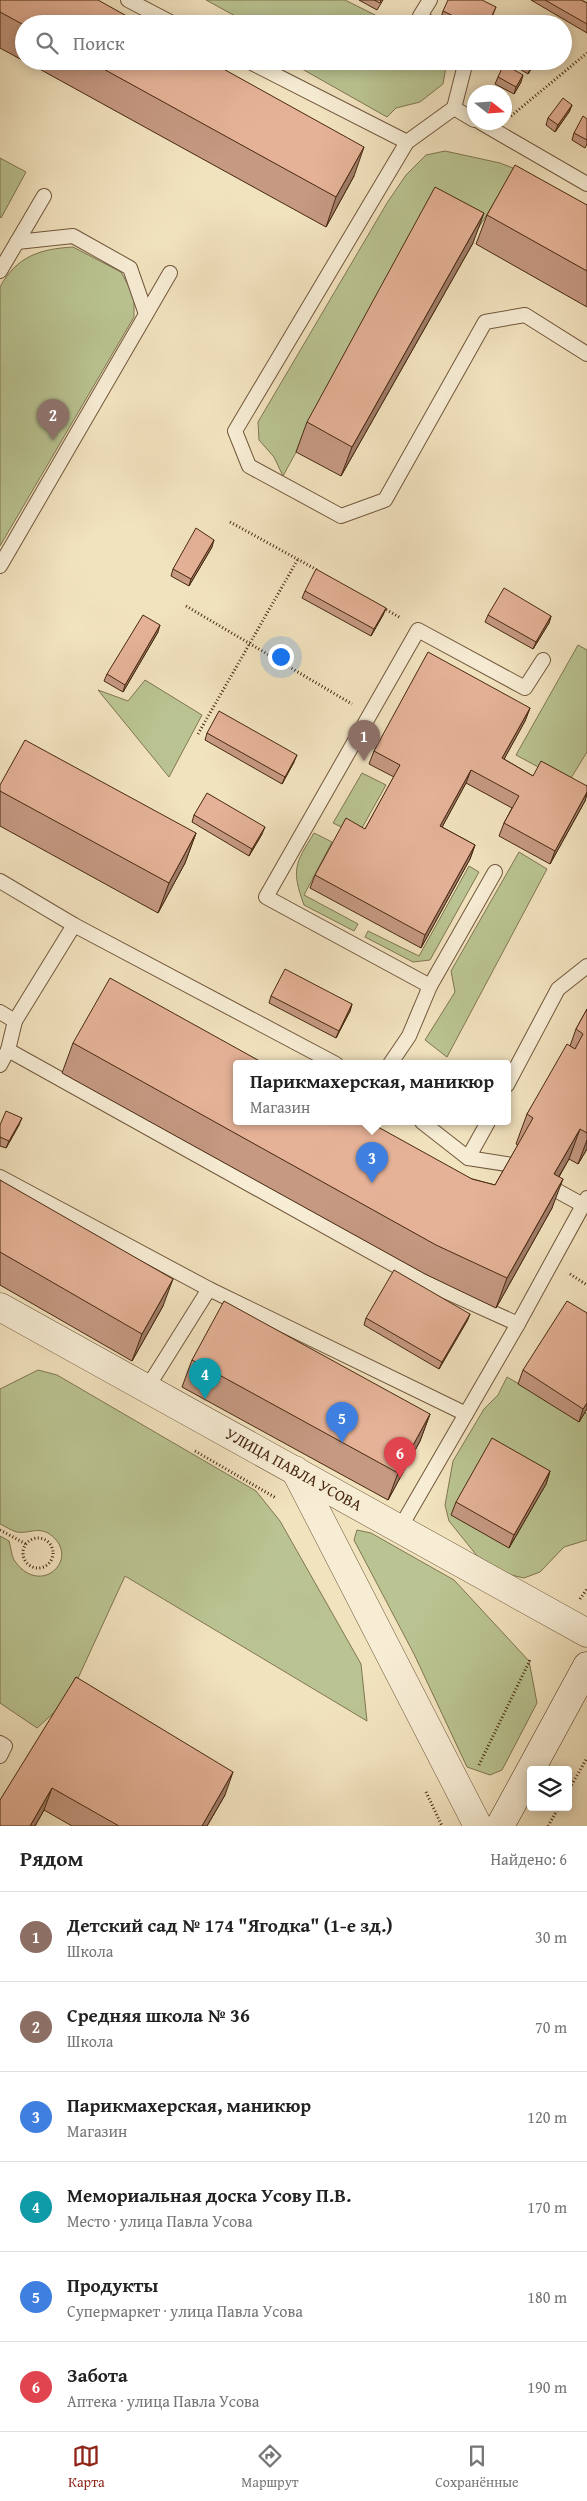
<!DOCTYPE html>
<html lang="ru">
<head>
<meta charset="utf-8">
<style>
  body { margin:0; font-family:"Gentium Book Plus",serif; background:#f2f2f2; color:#222 }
  .controls { position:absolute; right:15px; bottom:15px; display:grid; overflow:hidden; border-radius:5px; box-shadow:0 2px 12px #0003 }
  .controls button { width:45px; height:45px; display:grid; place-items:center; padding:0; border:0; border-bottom:1px solid #e0e0e0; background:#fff; color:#222; font:25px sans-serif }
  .compass { position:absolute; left:467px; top:85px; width:45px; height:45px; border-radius:50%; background:#fff; box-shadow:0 2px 12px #0003; rotate:107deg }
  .you { position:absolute; left:280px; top:656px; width:18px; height:18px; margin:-12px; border:4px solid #fff; border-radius:50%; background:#1a73e8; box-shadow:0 0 0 8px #1a73e833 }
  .badge { display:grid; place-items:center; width:32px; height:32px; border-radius:50%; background:#8f2418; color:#fff; font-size:16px; font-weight:700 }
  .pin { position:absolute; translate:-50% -41px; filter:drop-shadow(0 1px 2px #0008) }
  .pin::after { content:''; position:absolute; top:26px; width:18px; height:15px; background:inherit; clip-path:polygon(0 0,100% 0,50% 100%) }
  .popup { position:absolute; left:233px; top:1060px; width:278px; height:65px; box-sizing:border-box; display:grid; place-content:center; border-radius:5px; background:#fff; filter:drop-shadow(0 1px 4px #0005); font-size:16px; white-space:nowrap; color:#767676 }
  .popup b { font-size:19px; color:#222 }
  .popup::after { content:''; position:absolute; left:50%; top:100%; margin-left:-10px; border:10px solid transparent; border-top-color:#fff }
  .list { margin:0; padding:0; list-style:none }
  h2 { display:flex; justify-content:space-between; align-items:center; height:65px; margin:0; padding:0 20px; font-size:21px }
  h2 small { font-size:16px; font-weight:400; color:#767676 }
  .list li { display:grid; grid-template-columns:32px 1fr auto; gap:15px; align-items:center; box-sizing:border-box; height:90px; padding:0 20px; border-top:1px solid #e0e0e0 }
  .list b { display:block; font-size:19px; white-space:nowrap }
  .list p { margin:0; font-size:16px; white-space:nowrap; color:#767676 }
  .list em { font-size:16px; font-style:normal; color:#767676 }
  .icon { flex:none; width:28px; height:28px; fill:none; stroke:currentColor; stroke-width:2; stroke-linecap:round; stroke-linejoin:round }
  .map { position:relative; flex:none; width:587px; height:1826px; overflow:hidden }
  .search { position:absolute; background:#fff; box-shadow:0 2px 12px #0003; left:15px; right:15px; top:15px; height:55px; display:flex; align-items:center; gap:12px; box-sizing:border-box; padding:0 18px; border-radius:28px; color:#767676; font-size:19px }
  .sheet { height:605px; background:#fff }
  nav { display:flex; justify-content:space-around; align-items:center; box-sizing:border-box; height:70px; border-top:1px solid #e0e0e0; background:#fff; font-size:14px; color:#767676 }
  nav a { display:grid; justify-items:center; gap:2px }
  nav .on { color:#8f2418 }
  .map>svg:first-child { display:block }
</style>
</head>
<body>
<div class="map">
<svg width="587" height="1826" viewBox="0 0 587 1826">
  <rect width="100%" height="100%" fill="#f2e3bf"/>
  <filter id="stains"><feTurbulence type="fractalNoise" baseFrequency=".004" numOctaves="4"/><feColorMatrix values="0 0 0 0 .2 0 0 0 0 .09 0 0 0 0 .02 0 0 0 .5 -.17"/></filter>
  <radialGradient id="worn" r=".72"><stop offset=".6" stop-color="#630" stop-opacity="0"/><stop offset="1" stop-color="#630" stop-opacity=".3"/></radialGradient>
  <g fill="#bac492" stroke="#807651">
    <path d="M206,0H345L393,24H240L239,18Z"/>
    <path d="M288,61H447L443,84L420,102L396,108L387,117Z"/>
    <path d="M445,151L500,163L518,170L507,181L478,229L409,245L283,476L274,457L259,440L258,422L387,203L406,175L426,155Z"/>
    <path d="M0,158L26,172L1,218L0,217Z"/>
    <path d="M73,247L121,272L134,296V317L0,546V287C17,256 40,249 73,247Z"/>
    <path d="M578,645L587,650V752L568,783L516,755Z"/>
    <path d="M145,680L202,715L169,777L98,690L128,701Z"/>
    <path d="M362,773L386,785L358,835L333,823Z"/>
    <path d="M314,833L332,842L304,895L358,924L354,931L304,905C291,869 295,864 314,833Z"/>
    <path d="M519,852L547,869L447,1057L425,1040L455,992L451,971Z"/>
    <path d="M469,866L479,872L430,960L413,962L365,937L368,931L419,956Z"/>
    <path d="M38,1370L57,1375L256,1491L280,1521L361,1664L367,1721L125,1576L68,1700L37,1728L0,1703V1536L9,1541C11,1547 11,1554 14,1560C41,1600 84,1556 48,1533C37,1527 28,1534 17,1532C12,1531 5,1526 0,1524V1389Z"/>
    <path d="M507,1377L573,1415L587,1413V1540L564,1547L540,1572L524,1578L507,1574L478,1557L449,1521L445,1505L453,1461L484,1409L498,1395Z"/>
    <path d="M357,1530L371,1533L454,1580L529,1661L537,1703L502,1770L490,1775L467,1767L414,1654L354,1540Z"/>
  </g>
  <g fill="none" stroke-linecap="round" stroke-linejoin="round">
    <g stroke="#72573c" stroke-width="16">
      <g id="service">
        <path d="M128,0L174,24"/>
        <path d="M430,0L420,16L431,24"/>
        <path d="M248,61L407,142"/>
        <path d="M466,61L454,108L407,142L235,431L249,466L341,516L385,500L485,322L525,315L587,354"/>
        <path d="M454,108L474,120"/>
        <path d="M480,122L587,184"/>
        <path d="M17,242L73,236L130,268L146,314"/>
        <path d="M0,271L44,196"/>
        <path d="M0,566L170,273"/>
        <path d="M0,881L74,925L336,1064"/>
        <path d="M430,986L495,872"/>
        <path d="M0,1012L15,1021"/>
        <path d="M8,1050L425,1282L518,1324"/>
        <path d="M390,1064L409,1036L430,986L266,897L418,630L525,688L543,660"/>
        <path d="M0,1065L8,1050L15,1021L74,925"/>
        <path d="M507,1085L558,989L587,966"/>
        <path d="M422,1122L468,1158L513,1165"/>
        <path d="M468,1158L488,1122"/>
        <path d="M0,1177L209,1289L466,1414"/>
        <path d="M552,1188L583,1205"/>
        <path d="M147,1388L209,1289"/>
        <path d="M400,1528L518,1324L587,1198"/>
        <path d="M0,1743L5,1746L0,1756"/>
      </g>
    </g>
    <g stroke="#72573c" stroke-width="29">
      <g id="tertiary">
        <path d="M0,1307L587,1633"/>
        <path d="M295,1470L478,1826"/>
      </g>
    </g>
    <g stroke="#472810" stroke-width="29">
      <path id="secondary" d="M500,1826L587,1666"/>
    </g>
    <g stroke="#472810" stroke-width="3" stroke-dasharray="1 2.5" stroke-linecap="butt">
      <path d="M511,116L587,53"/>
      <path d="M230,522L319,571"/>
      <path d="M186,606L352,704"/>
      <path d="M383,608L401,618"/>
      <path d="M198,734L298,559"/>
      <path d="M570,1274L587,1285"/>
      <path d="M195,1451L276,1498"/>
      <path d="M0,1530L26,1544"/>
      <circle cx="38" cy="1553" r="15"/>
      <path d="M580,1599L587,1589"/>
      <path d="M479,1765L531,1658"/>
      <path d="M568,1791L587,1758"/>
      <path d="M426,1792L442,1826"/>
      <path d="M548,1826L559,1807"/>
    </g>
    <use href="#service" stroke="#f7edd5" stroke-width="14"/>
    <use href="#tertiary" stroke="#f7edd5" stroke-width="28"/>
    <use href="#secondary" stroke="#f7edd5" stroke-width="28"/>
  </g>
  <g fill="#c59982" stroke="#472810">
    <path d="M0,0L24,24V61L0,48Z"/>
    <path d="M359,0H383L377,10Z"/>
    <path d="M531,0H581L587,3V33Z"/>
    <path d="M496,7L489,24H453L441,18L443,11Z"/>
    <path d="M25,61H209L354,176L326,227Z"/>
    <path d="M506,61H536L528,74Z"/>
    <path d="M498,77L521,82L514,94L495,84Z"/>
    <path d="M572,105L569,112L555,132L546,125L548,118Z"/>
    <path d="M587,119V144L585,148L572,140L574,133Z"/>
    <path d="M587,205V307L476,244L487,215Z"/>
    <path d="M473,243L341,476L296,452L307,422Z"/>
    <path d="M212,547L189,586L171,576L173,569Z"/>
    <path d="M305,591L386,608L383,615L371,636L302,598Z"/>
    <path d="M488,615L551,616L549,623L533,649L485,622Z"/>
    <path d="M158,632L123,692L104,681L107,674Z"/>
    <path d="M530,708L525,721L504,759L533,776L587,786V794L585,801L550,864L499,836L504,823L512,808L466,783L442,827L475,845L470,859L421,948L310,888L315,875L365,829L394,777L369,764L374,751Z"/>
    <path d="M207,733L294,762L282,784L205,740Z"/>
    <path d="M0,785L196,833L185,863L158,913L0,826Z"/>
    <path d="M194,815L262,834L249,856L192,822Z"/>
    <path d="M271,996L352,1004L350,1011L336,1038L269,1003Z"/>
    <path d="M587,1009V1149L578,1164L569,1159L559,1177L552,1208L496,1308L425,1274L62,1073L73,1043L472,1179L495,1185L518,1145L516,1144L527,1114L570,1046L576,1029Z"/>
    <path d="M0,1125H19L6,1148L0,1146Z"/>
    <path d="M0,1180L163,1306L132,1361L0,1285Z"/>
    <path d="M587,1313V1409L579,1422L518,1384L523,1370Z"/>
    <path d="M470,1314L467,1321L439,1369L364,1325L366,1318Z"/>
    <path d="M192,1360L430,1414L420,1441L388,1500L182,1387Z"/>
    <path d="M550,1471L546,1484L509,1548L451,1515L456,1502Z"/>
    <path d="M76,1677L225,1795L207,1826H72L44,1810L35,1826H0Z"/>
  </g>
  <g fill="#a07d6a" stroke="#472810">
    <path d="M534,61H536L528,74L531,67Z"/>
    <path d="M523,75L521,82L514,94L516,87Z"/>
    <path d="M572,105L569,112L555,132L558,125Z"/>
    <path d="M364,147L354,176L326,227L336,197Z"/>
    <path d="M484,213L473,243L341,476L352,447Z"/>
    <path d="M214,540L212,547L189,586L191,579Z"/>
    <path d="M386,608L383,615L371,636L374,629Z"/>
    <path d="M551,616L549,623L533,649L536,642Z"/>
    <path d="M160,625L158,632L123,692L125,685Z"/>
    <path d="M530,708L525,721L497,772L502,758Z"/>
    <path d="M297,755L294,762L282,784L285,777Z"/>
    <path d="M471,770L466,783L435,840L440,826Z"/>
    <path d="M587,792L585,801L550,864L555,851Z"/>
    <path d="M265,827L262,834L249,856L252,849Z"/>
    <path d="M196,833L185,863L158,913L169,883Z"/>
    <path d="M475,845L470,859L421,948L425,935Z"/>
    <path d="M352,1004L350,1011L336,1038L339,1031Z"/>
    <path d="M22,1118L19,1125L6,1148L9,1141Z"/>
    <path d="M580,1129L569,1159L543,1203L554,1174Z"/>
    <path d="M587,1140V1149L578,1164Z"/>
    <path d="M563,1179L552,1208L496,1308L507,1278Z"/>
    <path d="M173,1279L163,1306L132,1361L142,1334Z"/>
    <path d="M470,1314L467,1321L439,1369L442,1362Z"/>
    <path d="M587,1403V1409L579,1422L583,1409Z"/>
    <path d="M430,1414L420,1441L388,1500L398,1473Z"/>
    <path d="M550,1471L546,1484L509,1548L514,1535Z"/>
    <path d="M233,1772L225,1795L207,1826H202Z"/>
    <path d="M52,1788L44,1810L35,1826H30Z"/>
  </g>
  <g fill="#e5b297" stroke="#472810">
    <path d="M0,0H98L141,24H24V25L0,12Z"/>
    <path d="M374,0H381L380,3Z"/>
    <path d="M448,0H482L496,7L488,24H470L443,11Z"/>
    <path d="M545,0H581L587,3V24Z"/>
    <path d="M89,61H209L364,147L336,197Z"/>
    <path d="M520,61H534L531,67Z"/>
    <path d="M504,64L523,75L516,87L498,77Z"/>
    <path d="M563,98L572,105L558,125L548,118Z"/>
    <path d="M583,116L587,119V140L574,133Z"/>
    <path d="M515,165L587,205V271L487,215Z"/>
    <path d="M435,187L484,213L352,447L307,422Z"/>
    <path d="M196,528L214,540L191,579L173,569Z"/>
    <path d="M316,569L386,608L374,629L305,591Z"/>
    <path d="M504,588L551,616L536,642L488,615Z"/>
    <path d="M143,615L160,625L125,685L107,674Z"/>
    <path d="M428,652L530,708L502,758L533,776L541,761L587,786V792L555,851L504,823L519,796L471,770L440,826L475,845L425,935L315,875L346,818L365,829L400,765L374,751Z"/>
    <path d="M219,711L297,755L285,777L207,733Z"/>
    <path d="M25,740L196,833L169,883L0,791V785Z"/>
    <path d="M207,793L265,827L252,849L194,815Z"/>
    <path d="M285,969L352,1004L339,1031L271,996Z"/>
    <path d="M110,978L265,1064H237V1122H369L472,1179L495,1185L533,1118L527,1114L567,1044L575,1049L583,1034L576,1029L587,1009V1133L580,1129L554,1174L563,1179L507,1278L436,1245L73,1043Z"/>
    <path d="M6,1111L22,1118L9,1141L0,1137V1125Z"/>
    <path d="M0,1180L173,1279L142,1334L0,1252Z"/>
    <path d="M394,1270L470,1314L442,1362L366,1318Z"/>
    <path d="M224,1301L430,1414L398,1473L192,1360Z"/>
    <path d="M567,1301L587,1313V1403L583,1409L523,1370Z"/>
    <path d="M492,1438L550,1471L514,1535L456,1502Z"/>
    <path d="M76,1677L233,1772L202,1826H119L52,1788L30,1826H0V1800Z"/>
  </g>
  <g text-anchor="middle" stroke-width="5" stroke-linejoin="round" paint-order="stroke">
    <g font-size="16" fill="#472810" stroke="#f7edd5">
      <text transform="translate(294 1469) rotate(29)" y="6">УЛИЦА ПАВЛА УСОВА</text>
    </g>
  </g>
  <rect width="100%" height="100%" filter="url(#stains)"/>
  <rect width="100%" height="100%" fill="url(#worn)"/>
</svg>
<div class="controls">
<button><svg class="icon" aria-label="layers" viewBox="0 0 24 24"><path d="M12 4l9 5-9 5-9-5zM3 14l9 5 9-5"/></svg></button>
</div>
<svg class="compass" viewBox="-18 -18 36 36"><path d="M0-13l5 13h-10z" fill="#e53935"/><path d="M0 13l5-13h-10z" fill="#767676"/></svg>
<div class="you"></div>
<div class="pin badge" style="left:364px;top:761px;background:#8d6e63">1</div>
<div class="pin badge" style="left:53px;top:440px;background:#8d6e63">2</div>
<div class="pin badge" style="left:372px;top:1183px;background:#3f7fe0">3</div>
<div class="popup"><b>Парикмахерская, маникюр</b>Магазин</div>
<div class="pin badge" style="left:205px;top:1399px;background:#0f9aa8">4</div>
<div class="pin badge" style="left:342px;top:1443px;background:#3f7fe0">5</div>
<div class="pin badge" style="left:400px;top:1478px;background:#e0444e">6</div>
<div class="search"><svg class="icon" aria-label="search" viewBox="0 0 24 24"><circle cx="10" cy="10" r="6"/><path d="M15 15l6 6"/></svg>Поиск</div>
</div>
<section class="sheet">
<h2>Рядом<small>Найдено: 6</small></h2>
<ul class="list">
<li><span class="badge" style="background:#8d6e63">1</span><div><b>Детский сад № 174 &quot;Ягодка&quot; (1-е зд.)</b><p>Школа</p></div><em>30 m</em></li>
<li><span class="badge" style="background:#8d6e63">2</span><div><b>Средняя школа № 36</b><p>Школа</p></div><em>70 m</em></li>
<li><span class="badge" style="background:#3f7fe0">3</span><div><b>Парикмахерская, маникюр</b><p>Магазин</p></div><em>120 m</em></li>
<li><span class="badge" style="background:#0f9aa8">4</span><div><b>Мемориальная доска Усову П.В.</b><p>Место · улица Павла Усова</p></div><em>170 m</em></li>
<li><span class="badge" style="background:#3f7fe0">5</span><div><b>Продукты</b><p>Супермаркет · улица Павла Усова</p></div><em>180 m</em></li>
<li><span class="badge" style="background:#e0444e">6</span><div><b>Забота</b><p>Аптека · улица Павла Усова</p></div><em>190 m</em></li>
</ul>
</section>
<nav>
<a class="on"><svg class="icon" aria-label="map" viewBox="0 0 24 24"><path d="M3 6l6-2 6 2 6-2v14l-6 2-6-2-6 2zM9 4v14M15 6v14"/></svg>Карта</a>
<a><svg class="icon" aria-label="directions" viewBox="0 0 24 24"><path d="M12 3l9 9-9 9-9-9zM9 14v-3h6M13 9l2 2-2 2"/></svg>Маршрут</a>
<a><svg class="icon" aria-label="saved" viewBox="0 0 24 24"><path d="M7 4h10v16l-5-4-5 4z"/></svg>Сохранённые</a>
</nav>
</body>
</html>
